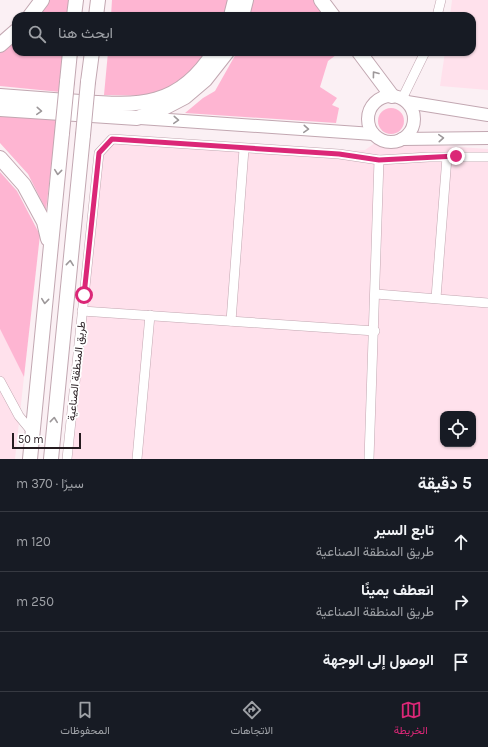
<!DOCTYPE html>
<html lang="ar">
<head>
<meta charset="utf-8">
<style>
  body { margin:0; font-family:Karla,Vazirmatn,sans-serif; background:#20242c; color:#f1f3f6; direction:rtl }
  .controls { position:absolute; right:12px; bottom:12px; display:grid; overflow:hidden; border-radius:8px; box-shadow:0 1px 3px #0004 }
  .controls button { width:36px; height:36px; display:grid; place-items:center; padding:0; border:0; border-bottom:1px solid #363941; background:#171b24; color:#f1f3f6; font:20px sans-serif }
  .scale { position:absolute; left:12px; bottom:10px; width:69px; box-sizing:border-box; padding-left:4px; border:2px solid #251b1f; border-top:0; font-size:11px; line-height:14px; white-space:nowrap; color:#251b1f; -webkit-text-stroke:3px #fff; paint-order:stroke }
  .stop { position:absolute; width:12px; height:12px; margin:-9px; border:3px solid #db2777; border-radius:50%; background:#fff }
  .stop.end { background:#db2777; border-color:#fff; box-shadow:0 1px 4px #0008 }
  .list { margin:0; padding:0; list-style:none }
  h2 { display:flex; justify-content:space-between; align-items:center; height:52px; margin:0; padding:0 16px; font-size:17px }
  h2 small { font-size:13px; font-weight:400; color:#9ea1a6 }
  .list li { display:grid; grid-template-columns:26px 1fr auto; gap:12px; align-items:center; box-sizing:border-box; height:60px; padding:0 16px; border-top:1px solid #363941 }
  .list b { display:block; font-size:15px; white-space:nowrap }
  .list p { margin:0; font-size:13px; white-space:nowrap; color:#9ea1a6 }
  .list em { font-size:13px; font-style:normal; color:#9ea1a6 }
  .icon { flex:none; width:22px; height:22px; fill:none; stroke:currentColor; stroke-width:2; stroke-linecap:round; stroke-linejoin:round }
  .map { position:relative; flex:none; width:488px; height:459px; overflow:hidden; direction:ltr }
  .search { position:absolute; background:#171b24; box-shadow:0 1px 3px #0004; left:12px; right:12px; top:12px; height:44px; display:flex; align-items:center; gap:10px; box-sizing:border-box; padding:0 14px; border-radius:12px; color:#9ea1a6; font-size:15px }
  .sheet { height:232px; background:#171b24 }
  nav { display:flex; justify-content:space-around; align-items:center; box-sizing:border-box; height:56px; border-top:1px solid #363941; background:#171b24; font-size:11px; color:#9ea1a6 }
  nav a { display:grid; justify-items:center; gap:2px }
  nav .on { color:#db2777 }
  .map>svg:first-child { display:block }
</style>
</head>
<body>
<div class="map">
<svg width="488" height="459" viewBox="0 0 488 459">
  <rect width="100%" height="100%" fill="#fbf0f4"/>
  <g fill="#ffe1ec" fill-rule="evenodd">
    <path d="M452,0H488V90L440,86L445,52H472V16H450Z"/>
    <path d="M112,139L345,151L365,150L375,143L382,147L393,148L406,145L417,144L488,149V459H68L99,153ZM443,414H473V444H443Z"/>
    <path d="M0,329L24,377L15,459H0Z"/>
  </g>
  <g fill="#feb5d2">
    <path d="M48,0H70L68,16H38Z"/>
    <path d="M112,0H228L226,16H111Z"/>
    <path d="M252,0H313L324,16H248Z"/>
    <path d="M16,38V52H64L60,92L0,86V49Z"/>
    <path d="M108,52H206L196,70L155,96L104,95Z"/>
    <path d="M237,52H340L328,61L320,87L337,98L332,105L339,108L336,123L185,113L203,98L215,91Z"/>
    <circle cx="391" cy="121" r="13"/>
    <path d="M0,113L57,119L46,210L28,174L0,143Z"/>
    <path d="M0,172L17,191L40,235L24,377L0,329Z"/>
  </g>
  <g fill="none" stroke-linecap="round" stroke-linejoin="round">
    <g stroke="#c2a7b1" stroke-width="10">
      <g id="minor">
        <path d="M437,16L441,0"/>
        <path d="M402,99L425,52"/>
        <path d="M376,294L488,303"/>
        <path d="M436,298L447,157"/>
        <path d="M82,311L375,331"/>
        <path d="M231,321L244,149"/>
        <path d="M0,381L19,416L33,433"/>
        <path d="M67,459L99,153L112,139L339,154L379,160L429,157H488"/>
        <path d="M137,459L150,315"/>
        <path d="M369,459L379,160"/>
      </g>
    </g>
    <g stroke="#c2a7b1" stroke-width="14">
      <g id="major">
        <circle cx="391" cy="119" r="23"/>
        <path d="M407,102L488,115"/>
        <path d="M140,118L373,134"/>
        <path d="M402,139L488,138"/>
      </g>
    </g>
    <g stroke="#c2a7b1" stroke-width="16">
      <g id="highway">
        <path d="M321,0L333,16"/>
        <path d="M30,16L42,0"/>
        <path d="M74,16L76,0"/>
        <path d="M96,16L98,0"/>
        <path d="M231,16L235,0"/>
        <path d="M242,16L246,0"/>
        <path d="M0,45L16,31"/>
        <path d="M359,52L392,96"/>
        <path d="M67,82L70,52"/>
        <path d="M88,82L92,52"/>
        <path d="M0,96C27,98 53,100 80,102C139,106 179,108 214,52"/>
        <path d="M0,109L137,118L162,109L185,97L205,80L227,52"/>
        <path d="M0,158L24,185L44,222L48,239"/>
        <path d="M30,459L62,133"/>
        <path d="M51,459L83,135"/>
      </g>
    </g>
    <use href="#minor" stroke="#fff" stroke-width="9"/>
    <use href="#major" stroke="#fff" stroke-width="12"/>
    <use href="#highway" stroke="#fff" stroke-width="14"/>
    <g stroke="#c2a7b1" stroke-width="16" stroke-linecap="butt">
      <g id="highway-bridge">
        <path d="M62,133L67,82"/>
        <path d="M83,135L88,82"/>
      </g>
    </g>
    <use href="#highway-bridge" stroke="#fff" stroke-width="14"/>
  </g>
  <defs><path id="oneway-chevron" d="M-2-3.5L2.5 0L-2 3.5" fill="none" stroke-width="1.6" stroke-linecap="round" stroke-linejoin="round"/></defs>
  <g stroke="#9d989a">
    <use href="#oneway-chevron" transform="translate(375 74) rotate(-127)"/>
    <use href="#oneway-chevron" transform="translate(39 111) rotate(4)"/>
    <use href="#oneway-chevron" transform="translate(176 120) rotate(4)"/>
    <use href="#oneway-chevron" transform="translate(306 129) rotate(4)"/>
    <use href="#oneway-chevron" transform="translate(441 138) rotate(-4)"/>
    <use href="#oneway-chevron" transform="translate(58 172) rotate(96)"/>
    <use href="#oneway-chevron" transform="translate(70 263) rotate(-84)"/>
    <use href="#oneway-chevron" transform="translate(45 301) rotate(96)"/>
    <use href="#oneway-chevron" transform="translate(54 420) rotate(-84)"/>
  </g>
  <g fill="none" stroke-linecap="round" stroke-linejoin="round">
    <path stroke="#db2777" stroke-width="5" d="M84,295L99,153L112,139L339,154L379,160L456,156"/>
  </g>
  <g text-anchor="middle" stroke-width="3.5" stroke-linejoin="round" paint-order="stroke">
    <g font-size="11" fill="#251b1f" stroke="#fff">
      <text transform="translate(76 371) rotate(-84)" y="4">طريق المنطقة الصناعية</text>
    </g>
  </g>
</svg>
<div class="controls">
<button><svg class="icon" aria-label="locate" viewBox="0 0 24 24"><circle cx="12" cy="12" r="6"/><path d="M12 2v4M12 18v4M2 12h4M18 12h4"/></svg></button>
</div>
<div class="scale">50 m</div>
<div class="stop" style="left:84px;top:295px"></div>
<div class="stop end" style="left:456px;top:156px"></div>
<div class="search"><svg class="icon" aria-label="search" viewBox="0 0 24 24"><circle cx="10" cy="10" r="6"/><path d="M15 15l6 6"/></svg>ابحث هنا</div>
</div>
<section class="sheet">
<h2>5 دقيقة<small>سيرًا · 370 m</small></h2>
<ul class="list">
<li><svg class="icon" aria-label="ahead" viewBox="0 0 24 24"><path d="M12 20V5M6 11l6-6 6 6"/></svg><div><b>تابع السير</b><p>طريق المنطقة الصناعية</p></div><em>120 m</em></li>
<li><svg class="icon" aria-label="right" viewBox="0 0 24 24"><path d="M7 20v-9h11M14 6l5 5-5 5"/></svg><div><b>انعطف يمينًا</b><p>طريق المنطقة الصناعية</p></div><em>250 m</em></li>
<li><svg class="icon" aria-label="arrive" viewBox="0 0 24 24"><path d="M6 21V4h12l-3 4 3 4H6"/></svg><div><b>الوصول إلى الوجهة</b></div></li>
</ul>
</section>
<nav>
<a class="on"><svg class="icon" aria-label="map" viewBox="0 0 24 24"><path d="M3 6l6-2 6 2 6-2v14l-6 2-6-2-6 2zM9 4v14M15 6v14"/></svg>الخريطة</a>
<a><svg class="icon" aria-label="directions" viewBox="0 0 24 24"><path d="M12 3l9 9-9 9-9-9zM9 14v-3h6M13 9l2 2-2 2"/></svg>الاتجاهات</a>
<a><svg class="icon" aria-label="saved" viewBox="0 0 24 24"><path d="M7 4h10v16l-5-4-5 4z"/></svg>المحفوظات</a>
</nav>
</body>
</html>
